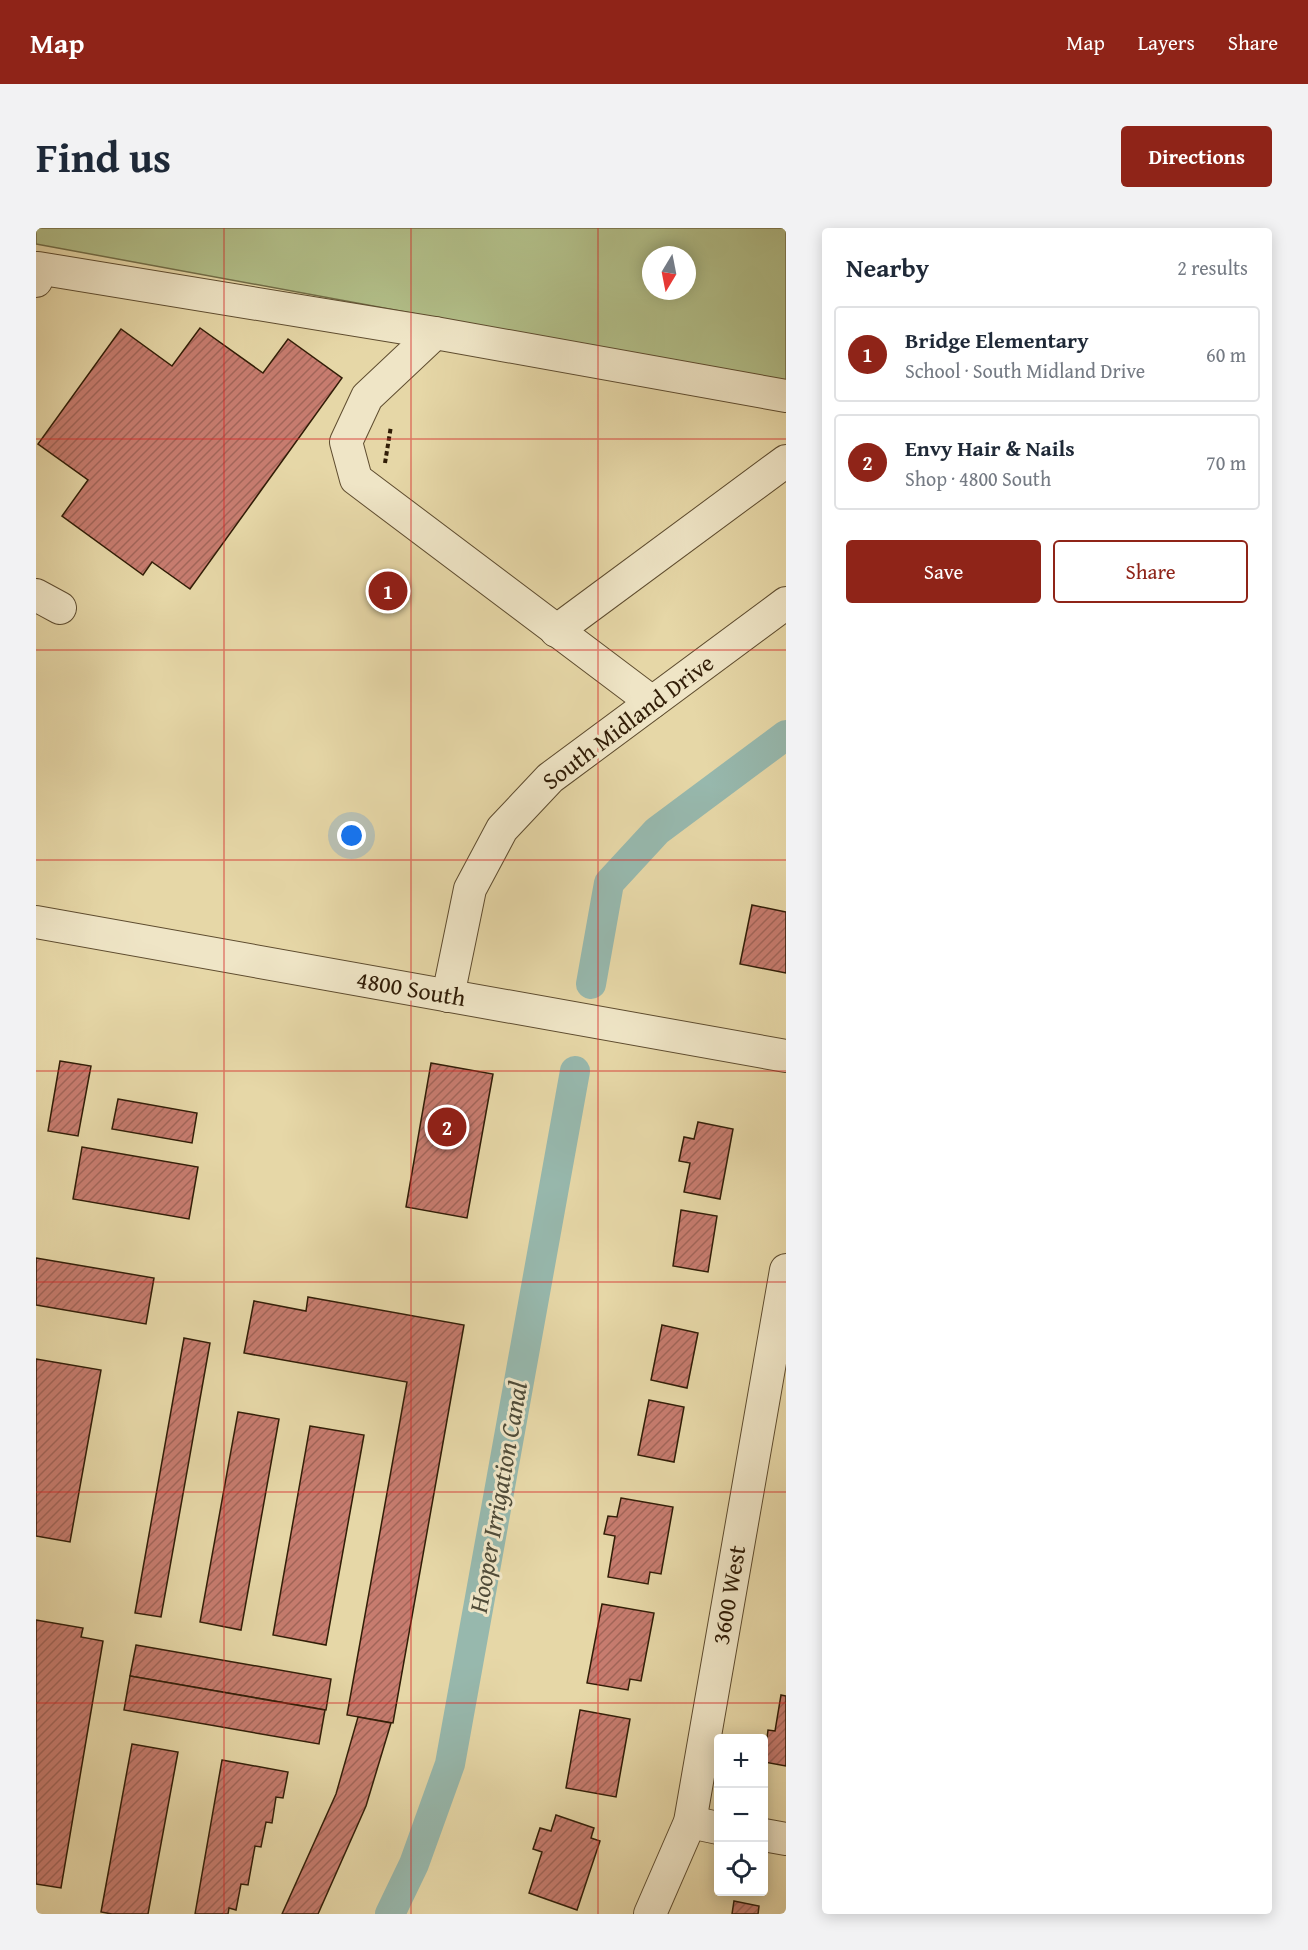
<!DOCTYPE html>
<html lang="en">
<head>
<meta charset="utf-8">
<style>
  body { margin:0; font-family:"Gentium Book Plus",serif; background:#f2f2f3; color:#1f2937 }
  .controls { position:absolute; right:18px; bottom:18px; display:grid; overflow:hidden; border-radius:6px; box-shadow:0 3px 15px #0003 }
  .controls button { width:54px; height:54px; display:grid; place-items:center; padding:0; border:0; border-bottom:2px solid #e0e1e3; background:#fff; color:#1f2937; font:30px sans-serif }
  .compass { position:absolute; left:606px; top:18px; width:54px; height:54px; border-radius:50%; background:#fff; box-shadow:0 3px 15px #0003; rotate:190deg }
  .you { position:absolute; left:316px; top:608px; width:21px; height:21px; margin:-15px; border:4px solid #fff; border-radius:50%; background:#1a73e8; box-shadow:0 0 0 9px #1a73e833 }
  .badge { display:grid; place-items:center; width:39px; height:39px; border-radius:50%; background:#8f2418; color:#fff; font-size:20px; font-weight:700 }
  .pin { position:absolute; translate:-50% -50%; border:3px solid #fff; box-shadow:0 2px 6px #0006 }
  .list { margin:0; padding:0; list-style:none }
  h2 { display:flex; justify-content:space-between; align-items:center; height:78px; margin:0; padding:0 24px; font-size:26px }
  h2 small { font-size:20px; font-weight:400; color:#747a83 }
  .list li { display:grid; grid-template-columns:39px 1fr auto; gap:18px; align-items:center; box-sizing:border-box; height:96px; margin:0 12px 12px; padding:0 12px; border:2px solid #e0e1e3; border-radius:6px }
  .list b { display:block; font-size:22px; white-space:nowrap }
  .list p { margin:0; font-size:20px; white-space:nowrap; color:#747a83 }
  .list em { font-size:20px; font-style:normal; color:#747a83 }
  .actions { display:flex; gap:12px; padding:18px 24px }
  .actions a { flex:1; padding:14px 0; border:2px solid #8f2418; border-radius:6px; text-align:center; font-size:21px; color:#8f2418 }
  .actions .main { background:#8f2418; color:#fff }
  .icon { flex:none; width:33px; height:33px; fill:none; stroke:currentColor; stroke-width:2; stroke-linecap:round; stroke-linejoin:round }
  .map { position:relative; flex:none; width:750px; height:1686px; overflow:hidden; border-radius:6px }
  header { display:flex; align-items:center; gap:36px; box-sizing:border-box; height:84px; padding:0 30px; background:#8f2418; color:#fff }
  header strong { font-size:28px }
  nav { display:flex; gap:33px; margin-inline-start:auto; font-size:21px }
  .intro { display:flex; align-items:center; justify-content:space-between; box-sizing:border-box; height:144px; padding:0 36px }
  h1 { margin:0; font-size:42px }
  .button { padding:15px 27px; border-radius:6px; background:#8f2418; color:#fff; font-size:21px; font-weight:700 }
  main { display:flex; gap:36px; padding:0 36px }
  aside { flex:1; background:#fff; border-radius:6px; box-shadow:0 3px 15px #0003 }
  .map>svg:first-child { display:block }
</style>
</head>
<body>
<header>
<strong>Map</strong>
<nav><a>Map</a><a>Layers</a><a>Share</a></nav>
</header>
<div class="intro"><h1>Find us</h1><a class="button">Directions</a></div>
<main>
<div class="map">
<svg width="750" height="1686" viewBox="0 0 750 1686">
  <defs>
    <pattern id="building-hatch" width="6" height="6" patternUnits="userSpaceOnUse" patternTransform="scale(1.5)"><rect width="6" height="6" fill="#c77c6f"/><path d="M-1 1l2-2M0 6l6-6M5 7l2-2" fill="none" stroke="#a26559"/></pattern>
  </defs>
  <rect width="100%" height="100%" fill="#e6d7a7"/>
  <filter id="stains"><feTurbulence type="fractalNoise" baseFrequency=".00333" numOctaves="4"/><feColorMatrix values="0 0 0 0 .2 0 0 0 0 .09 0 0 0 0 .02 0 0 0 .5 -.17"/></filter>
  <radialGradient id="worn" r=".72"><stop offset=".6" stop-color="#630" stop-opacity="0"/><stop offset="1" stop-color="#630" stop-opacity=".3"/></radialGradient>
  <path fill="#b2bf89" stroke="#726e48" stroke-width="1.5" fill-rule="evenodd" d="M0,0H750V154L0,16ZM615,27H651V63H615Z"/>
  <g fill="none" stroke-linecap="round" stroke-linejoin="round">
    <g stroke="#97b8ad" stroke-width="30">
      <path d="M555,756L573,655L621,603L750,507"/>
      <path d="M354,1686L378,1636L414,1536L539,843"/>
    </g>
  </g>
  <g fill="url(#building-hatch)" stroke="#311d07" stroke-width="1.5">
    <path d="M164,100L227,145L252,111L306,150L154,361L116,334L107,347L26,288L52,252L2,216L85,101L136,138Z"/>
    <path d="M716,677L750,684V745L704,736Z"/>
    <path d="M24,833L55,838L42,908L12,903Z"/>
    <path d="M395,835L457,846L431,990L370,979Z"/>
    <path d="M82,871L161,885L156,915L76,901Z"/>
    <path d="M662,894L697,901L684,971L648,964L654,935L643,933L648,909L658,911Z"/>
    <path d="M46,919L162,939L153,991L37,971Z"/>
    <path d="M645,982L681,988L672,1044L637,1038Z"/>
    <path d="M0,1030L118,1050L110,1096L0,1077Z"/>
    <path d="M272,1069L428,1097L357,1495L311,1487L371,1154L208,1125L218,1073L270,1083Z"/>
    <path d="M626,1097L662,1105L651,1160L615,1152Z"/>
    <path d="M148,1110L174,1115L125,1389L99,1385Z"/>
    <path d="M0,1131L65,1142L34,1314L0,1308Z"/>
    <path d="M613,1172L648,1179L638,1234L602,1227Z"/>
    <path d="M202,1184L243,1191L205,1402L164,1394Z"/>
    <path d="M274,1198L328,1207L290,1417L237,1407Z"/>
    <path d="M585,1270L637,1279L625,1346L614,1344L612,1356L572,1349L579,1308L568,1306L572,1288L581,1289Z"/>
    <path d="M566,1376L618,1385L605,1453L594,1451L592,1462L551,1455Z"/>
    <path d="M0,1392L47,1400L45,1409L67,1413L25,1660L0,1656Z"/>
    <path d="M100,1417L295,1451L290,1482L94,1448Z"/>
    <path d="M94,1448L289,1482L283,1516L88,1482Z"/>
    <path d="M745,1467L750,1468V1538L728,1534L732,1502L739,1503Z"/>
    <path d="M544,1482L594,1491L580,1569L530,1560Z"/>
    <path d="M322,1489L355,1495L330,1578L282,1686H246L300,1566Z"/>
    <path d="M96,1516L142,1524L112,1686H76L65,1684Z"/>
    <path d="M186,1532L252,1544L247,1570L240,1569L236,1595L230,1594L225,1619L219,1618L212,1657L205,1656L200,1682L193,1680L192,1686H159Z"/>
    <path d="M520,1587L558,1600L555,1610L564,1613L541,1682L493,1665L506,1624L497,1621L504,1600L515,1603Z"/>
    <path d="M698,1673L723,1678L722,1686H696Z"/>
  </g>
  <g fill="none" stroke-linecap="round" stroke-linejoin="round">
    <g stroke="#5e4c2f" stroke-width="34">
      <g id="minor">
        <path d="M0,53L2,40L399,105"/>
        <path d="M0,367L24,380"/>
        <path d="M520,403L750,233"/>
        <path d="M616,474L320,251L310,214L331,169L399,105L750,168"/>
        <path d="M0,694L750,828"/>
        <path d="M412,768L434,661L466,601L514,550L750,375"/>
        <path d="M654,1594L682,1600"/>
        <path d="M728,1607L750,1611"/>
        <path d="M614,1686L654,1594L750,1042"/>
      </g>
    </g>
    <path stroke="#311d07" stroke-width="4" stroke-dasharray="4.5 3" stroke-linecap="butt" d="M349,235L355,198"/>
    <use href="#minor" stroke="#efe5c6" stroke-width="32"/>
  </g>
  <path fill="none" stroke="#d62828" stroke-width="1.5" stroke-opacity="0.55" d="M188,0V1686M375,0V1686M562,0V1686M0,211H750M0,422H750M0,632H750M0,843H750M0,1054H750M0,1264H750M0,1475H750"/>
  <g text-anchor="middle" stroke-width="6" stroke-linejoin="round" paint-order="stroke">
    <g font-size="24" fill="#311d07" stroke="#efe5c6">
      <text transform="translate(592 494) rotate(-37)" y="8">South Midland Drive</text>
      <text transform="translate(375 761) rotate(10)" y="8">4800 South</text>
      <text transform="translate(693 1367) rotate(-80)" y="8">3600 West</text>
    </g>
    <g font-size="26" font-style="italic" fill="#504c39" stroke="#efe5c6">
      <text transform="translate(462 1269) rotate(-80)" y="9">Hooper Irrigation Canal</text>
    </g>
  </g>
  <rect width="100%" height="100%" filter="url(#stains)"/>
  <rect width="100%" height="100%" fill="url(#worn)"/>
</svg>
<div class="controls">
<button>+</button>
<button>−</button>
<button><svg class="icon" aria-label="locate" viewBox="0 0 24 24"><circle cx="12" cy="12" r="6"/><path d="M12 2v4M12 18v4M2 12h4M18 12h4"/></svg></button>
</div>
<svg class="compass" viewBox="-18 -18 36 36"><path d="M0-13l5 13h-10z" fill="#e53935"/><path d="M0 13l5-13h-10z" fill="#747a83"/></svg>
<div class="you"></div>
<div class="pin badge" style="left:352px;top:363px">1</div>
<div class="pin badge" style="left:411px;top:899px">2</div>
</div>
<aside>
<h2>Nearby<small>2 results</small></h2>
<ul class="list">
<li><span class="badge">1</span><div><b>Bridge Elementary</b><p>School · South Midland Drive</p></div><em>60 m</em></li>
<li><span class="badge">2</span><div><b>Envy Hair &amp; Nails</b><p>Shop · 4800 South</p></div><em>70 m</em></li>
</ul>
<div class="actions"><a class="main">Save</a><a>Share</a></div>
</aside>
</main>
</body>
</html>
